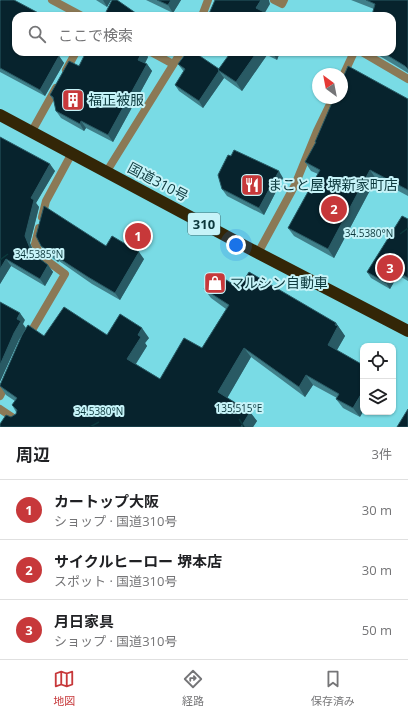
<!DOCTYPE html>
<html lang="ja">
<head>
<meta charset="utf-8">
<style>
  body { margin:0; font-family:"Open Sans","Noto Sans JP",sans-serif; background:#f6f6f6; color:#202124 }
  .controls { position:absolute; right:12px; bottom:12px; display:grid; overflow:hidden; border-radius:8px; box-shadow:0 1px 3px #0004 }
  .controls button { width:36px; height:36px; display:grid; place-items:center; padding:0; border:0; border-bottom:1px solid #e0e0e0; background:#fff; color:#202124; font:20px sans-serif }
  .compass { position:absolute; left:312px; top:68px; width:36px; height:36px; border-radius:50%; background:#fff; box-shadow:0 1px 3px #0004; rotate:328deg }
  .you { position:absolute; left:236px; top:245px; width:14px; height:14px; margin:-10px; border:3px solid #fff; border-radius:50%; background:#1a73e8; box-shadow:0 0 0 6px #1a73e833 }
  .badge { display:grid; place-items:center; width:26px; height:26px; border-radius:50%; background:#c7383a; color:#fff; font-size:13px; font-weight:700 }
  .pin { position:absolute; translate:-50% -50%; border:2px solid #fff; box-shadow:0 1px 4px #0006 }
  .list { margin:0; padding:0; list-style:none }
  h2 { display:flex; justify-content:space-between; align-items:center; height:52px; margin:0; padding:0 16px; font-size:17px }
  h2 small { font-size:13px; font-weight:400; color:#757577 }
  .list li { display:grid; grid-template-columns:26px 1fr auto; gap:12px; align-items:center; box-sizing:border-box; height:60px; padding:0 16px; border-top:1px solid #e0e0e0 }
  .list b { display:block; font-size:15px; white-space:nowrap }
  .list p { margin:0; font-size:13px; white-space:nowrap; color:#757577 }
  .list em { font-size:13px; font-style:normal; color:#757577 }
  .icon { flex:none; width:22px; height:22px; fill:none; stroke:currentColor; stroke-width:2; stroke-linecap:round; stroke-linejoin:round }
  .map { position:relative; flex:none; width:408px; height:427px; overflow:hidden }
  .search { position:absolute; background:#fff; box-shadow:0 1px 3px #0004; left:12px; right:12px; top:12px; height:44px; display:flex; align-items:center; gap:10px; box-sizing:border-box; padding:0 14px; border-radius:12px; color:#757577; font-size:15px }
  .sheet { height:232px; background:#fff }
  nav { display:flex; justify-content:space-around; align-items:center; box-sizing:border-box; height:56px; border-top:1px solid #e0e0e0; background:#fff; font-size:11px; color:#757577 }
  nav a { display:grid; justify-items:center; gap:2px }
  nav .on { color:#c7383a }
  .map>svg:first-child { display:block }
</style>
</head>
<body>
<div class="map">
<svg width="408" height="427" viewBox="0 0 408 427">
  <rect width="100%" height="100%" fill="#79dbe5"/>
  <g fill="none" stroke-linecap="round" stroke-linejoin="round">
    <g stroke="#8b7956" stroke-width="8">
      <path d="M52,0L82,16"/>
      <path d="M274,0L282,4L284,0"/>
      <path d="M202,16L208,0"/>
      <path d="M151,52L173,64"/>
      <path d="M362,52L408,79"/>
      <path d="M66,70L76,52"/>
      <path d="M342,78L354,52"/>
      <path d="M32,131L56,88"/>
      <path d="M107,171L181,52"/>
      <path d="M42,217L46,201L72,153"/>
      <path d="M258,253L295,185L317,131L333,98"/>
      <path d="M28,337L65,274L42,257L35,244L39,228"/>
      <path d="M0,396L7,382"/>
      <path d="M0,409L18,421"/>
    </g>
    <path stroke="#332607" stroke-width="12" d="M0,115L258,253L408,331"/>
  </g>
  <g fill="#407f89">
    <path d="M96,0H111L107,7Z"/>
    <path d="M146,0H181L173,13Z"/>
    <path d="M351,0H408V73L373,52H392V16H372V15L374,9Z"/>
    <path d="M0,1L16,52H54V53L59,56L64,63L45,96L0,72Z"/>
    <path d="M231,52H280L277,60L267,55L242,91L224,78L203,108L179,91L175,85L184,72L178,64L219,69Z"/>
    <path d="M148,57L145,63L147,64L152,71L113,142L86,128L84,131L61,118L56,111L54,101L50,95L79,66Z"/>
    <path d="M408,99V196L376,179L334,258L294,236L288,228L318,174L311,171L305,162L316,143L315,142Z"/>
    <path d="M0,137L55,171L36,203L39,207L30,243L35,255L48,265L53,272L45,286L11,266L0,284Z"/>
    <path d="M231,156L283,178L264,215L227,196L222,189Z"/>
    <path d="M408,219V281L398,275L390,289L371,278L367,272Z"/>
    <path d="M41,246H106L144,259L120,300L92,284L59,261L58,262L46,253Z"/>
    <path d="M239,288L336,323L345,336L337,350L360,417L343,408L336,399L337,398L313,385L305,397L251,357L227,398L250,412L257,421L253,427H0L11,417L16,414V412L12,405L15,401L6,395L0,386L44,336L107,335L149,338L145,343L147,346L136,364L160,379L202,348L226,309L211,298L204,289Z"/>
  </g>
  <g fill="#295a64">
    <path d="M103,0H111L107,7Z"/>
    <path d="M171,0H181L173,13L168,5Z"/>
    <path d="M261,0H269L270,4L263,16L256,8Z"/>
    <path d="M142,52H146L148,57L143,67L138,60Z"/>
    <path d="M257,52H265L267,55L242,91L236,82Z"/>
    <path d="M272,52H280L277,60Z"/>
    <path d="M59,56L64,63L45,96L40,90Z"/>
    <path d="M147,64L152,71L113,142L108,135Z"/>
    <path d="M219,71L224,78L203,108L199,101Z"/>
    <path d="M81,121L86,128L84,131L80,124Z"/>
    <path d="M50,164L55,171L36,203L39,207L30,243L37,260L32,253L25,236L31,198Z"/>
    <path d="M370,170L376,179L334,258L328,249Z"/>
    <path d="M279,171L283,178L264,215L259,208Z"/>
    <path d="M139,252L144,259L120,300L115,293Z"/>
    <path d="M54,255L59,261L58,262Z"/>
    <path d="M6,259L11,266L0,284V269Z"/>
    <path d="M48,265L53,272L45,286L40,279Z"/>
    <path d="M394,269L398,275L390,289L386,283Z"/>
    <path d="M20,313L25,320L23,324L26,328L19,340L0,382V365L17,319Z"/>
    <path d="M336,323L345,336L334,355L328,345L335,325Z"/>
    <path d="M142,328L149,338L145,343L147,346L133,368L127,359L138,335Z"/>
    <path d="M244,348L251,357L225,402L218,392Z"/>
    <path d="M306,375L313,385L305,397L299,387Z"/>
    <path d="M363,391V412L360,417L353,408Z"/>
    <path d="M250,412L257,421L253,427H241Z"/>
  </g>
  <g fill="#07232d" stroke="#295a64">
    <path d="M1,0H14L44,16H16V52H52L59,56L40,90L0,68V1Z"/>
    <path d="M112,0H117L140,16H104Z"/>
    <path d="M157,0H171L168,5Z"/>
    <path d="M215,0H261L256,8L272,16H208Z"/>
    <path d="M366,0H408V69L405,66L382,52H392V16H374L372,15L375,4Z"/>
    <path d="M86,52H142L138,60L147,64L108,135L81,121L80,124L56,111L53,97L50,95L69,61L79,66Z"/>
    <path d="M187,52H194L219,69L218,70L219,71L199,101L175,85L185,69L178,64Z"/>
    <path d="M231,52H257L236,82L218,70Z"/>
    <path d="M348,66L408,99V190L370,170L328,249L288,228L320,170L305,162L316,142H315L334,98H342V80Z"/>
    <path d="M0,137L50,164L31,198L34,200L25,236L32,253L48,265L40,279L6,259L0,269Z"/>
    <path d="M234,150L279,171L259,208L222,189L218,175L228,155L231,156Z"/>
    <path d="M44,206L106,246L112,236L139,252L115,293L88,277L54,255L41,246L36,236Z"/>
    <path d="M402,216L408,219V278L394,269L386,283L367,272Z"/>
    <path d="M249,272L336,323L335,325L338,326L328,345L363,365V391L353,408L336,399L339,394L306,375L299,387L244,348L218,392L250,412L241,427H0V424L6,415L11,417L16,414L17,410L12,405L17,398L0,386V385L22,335L28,325L44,336L64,307L107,335L120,314L142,328L138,335L141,337L127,359L160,379L184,338L202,348L229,305L204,289L215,273L239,288Z"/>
    <path d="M0,302L20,313L17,319L21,321L14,333L0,365Z"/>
    <path d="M408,409V427H397Z"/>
  </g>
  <path fill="none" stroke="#0c383c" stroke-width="1.5" d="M400,234L408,228M0,260L8,254M239,419L244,427M90,427L99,422"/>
  <defs>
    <g id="building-square" transform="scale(1.15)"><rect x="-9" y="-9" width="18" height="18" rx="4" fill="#c7383a" stroke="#c6f3f8"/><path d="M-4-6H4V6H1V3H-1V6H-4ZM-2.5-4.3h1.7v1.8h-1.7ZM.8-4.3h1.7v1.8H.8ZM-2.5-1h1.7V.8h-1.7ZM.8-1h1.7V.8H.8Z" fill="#fff"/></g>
    <g id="restaurant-square" transform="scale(1.15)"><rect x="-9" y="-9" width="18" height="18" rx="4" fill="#c7383a" stroke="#c6f3f8"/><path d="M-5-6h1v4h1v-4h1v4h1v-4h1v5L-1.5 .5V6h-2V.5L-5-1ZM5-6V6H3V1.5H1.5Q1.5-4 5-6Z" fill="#fff"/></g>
    <g id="shop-square" transform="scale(1.15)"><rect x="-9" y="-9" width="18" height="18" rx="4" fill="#c7383a" stroke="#c6f3f8"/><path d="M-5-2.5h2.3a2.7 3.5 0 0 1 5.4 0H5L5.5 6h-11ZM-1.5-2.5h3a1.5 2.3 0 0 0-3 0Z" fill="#fff"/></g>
  </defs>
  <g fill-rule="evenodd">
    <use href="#building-square" x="73" y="100"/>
    <use href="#restaurant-square" x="252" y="185"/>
    <use href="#shop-square" x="215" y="283"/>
  </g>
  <g text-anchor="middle" stroke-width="4" stroke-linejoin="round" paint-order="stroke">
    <rect fill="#c6f3f8" stroke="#447074" stroke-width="1" x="188" y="213" width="32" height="22" rx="3"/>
    <g font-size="13" font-weight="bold" fill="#0c383c">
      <text x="204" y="229">310</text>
    </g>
    <g font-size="14" fill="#0c383c" stroke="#c6f3f8" text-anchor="start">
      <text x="88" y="105">福正被服</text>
      <text x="268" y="190">まこと屋 堺新家町店</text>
      <text x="230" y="288">マルシン自動車</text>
    </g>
    <g font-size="14" fill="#0c383c" stroke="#c6f3f8">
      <text transform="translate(158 182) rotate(28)" y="5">国道310号</text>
    </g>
  </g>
  <g font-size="10" text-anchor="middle" fill="#0c383c" stroke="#c6f3f8" stroke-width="4" stroke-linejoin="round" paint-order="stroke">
    <text x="369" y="237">34.5380°N</text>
    <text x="39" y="258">34.5385°N</text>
    <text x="239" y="412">135.515°E</text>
    <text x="99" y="415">34.5380°N</text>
  </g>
</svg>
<div class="controls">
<button><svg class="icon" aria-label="locate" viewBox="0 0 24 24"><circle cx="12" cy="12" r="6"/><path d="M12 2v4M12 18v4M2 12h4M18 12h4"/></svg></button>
<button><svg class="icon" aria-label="layers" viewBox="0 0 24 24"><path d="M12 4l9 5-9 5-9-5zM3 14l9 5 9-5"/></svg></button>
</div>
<svg class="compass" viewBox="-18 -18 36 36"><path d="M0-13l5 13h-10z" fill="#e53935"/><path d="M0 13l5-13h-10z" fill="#757577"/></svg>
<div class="you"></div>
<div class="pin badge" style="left:138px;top:236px">1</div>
<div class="pin badge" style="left:334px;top:209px">2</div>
<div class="pin badge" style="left:390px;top:268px">3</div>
<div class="search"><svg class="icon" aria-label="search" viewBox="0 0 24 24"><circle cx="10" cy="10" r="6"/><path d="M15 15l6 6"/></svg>ここで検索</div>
</div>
<section class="sheet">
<h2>周辺<small>3件</small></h2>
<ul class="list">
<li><span class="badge">1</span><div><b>カートップ大阪</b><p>ショップ · 国道310号</p></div><em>30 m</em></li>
<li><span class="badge">2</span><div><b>サイクルヒーロー 堺本店</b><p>スポット · 国道310号</p></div><em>30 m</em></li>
<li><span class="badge">3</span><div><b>月日家具</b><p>ショップ · 国道310号</p></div><em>50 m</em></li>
</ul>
</section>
<nav>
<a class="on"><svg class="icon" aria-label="map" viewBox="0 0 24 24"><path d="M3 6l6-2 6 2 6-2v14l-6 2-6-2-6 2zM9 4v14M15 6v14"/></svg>地図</a>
<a><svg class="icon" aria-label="directions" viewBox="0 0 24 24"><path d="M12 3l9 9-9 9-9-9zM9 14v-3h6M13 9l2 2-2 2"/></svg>経路</a>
<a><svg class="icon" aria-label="saved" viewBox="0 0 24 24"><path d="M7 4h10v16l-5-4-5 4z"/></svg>保存済み</a>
</nav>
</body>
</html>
